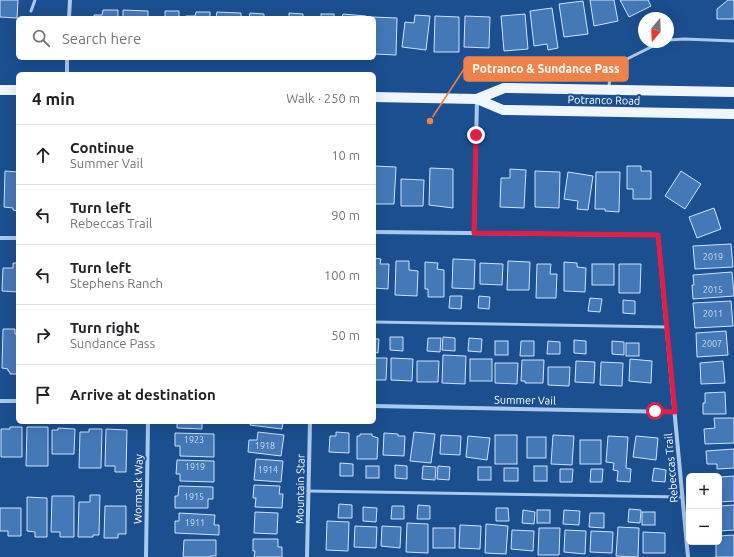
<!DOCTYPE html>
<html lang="en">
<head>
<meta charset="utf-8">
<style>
  body { margin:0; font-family:Ubuntu,sans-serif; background:#f2f2f2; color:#202124 }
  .controls { position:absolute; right:12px; bottom:12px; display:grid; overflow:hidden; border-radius:6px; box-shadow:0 4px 16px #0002 }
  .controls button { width:36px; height:36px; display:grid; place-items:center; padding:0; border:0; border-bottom:1px solid #e0e0e0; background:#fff; color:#202124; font:20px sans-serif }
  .compass { position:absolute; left:638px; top:12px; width:36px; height:36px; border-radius:50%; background:#fff; box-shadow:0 4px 16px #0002; rotate:199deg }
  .stop { position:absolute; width:12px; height:12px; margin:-9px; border:3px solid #e11d48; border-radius:50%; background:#fff }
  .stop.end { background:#e11d48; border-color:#fff; box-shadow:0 1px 4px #0008 }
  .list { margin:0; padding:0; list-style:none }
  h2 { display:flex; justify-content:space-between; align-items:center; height:52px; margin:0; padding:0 16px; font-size:17px }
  h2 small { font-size:13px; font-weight:400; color:#757577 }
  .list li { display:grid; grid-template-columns:26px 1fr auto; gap:12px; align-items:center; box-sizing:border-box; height:60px; padding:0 16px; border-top:1px solid #e0e0e0 }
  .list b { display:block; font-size:15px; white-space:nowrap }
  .list p { margin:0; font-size:13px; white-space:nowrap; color:#757577 }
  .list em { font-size:13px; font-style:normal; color:#757577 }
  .icon { flex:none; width:22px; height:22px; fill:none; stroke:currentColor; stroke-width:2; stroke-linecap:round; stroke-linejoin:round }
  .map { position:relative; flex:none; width:734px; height:557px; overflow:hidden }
  .search { position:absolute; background:#fff; box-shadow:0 4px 16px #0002; left:16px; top:16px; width:360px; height:44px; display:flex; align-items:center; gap:10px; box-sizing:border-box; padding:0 14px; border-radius:6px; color:#757577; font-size:15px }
  .panel { position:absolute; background:#fff; box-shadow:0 4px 16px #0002; left:16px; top:72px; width:360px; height:352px; border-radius:6px }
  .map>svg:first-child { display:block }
</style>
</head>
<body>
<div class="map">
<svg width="734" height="557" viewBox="0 0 734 557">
  <rect width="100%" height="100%" fill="#1b4f8f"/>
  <g fill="#4478b7" stroke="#cfe3fa">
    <path d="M0,0H18L17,18L0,17Z"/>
    <path d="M590,0H614L618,21L594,26Z"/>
    <path d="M620,0H648L651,6L629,17Z"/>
    <path d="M728,0H734V19H717V9Z"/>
    <path d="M583,1L588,34L564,37L559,4Z"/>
    <path d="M552,8L558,48L548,50L547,44L534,46L530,11Z"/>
    <path d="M103,10H118V18H94V15H102Z"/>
    <path d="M123,10L148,11V18H123Z"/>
    <path d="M165,11H179V18H154L165,17Z"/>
    <path d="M196,12H210V18H185L186,16H195Z"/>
    <path d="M217,12L241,13V18H216Z"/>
    <path d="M250,13L264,14V18H249Z"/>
    <path d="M289,13L303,14V18H289Z"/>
    <rect x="321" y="14" width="13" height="4"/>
    <path d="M343,14L366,16V18H342Z"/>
    <path d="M525,14L528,49L504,51L501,16Z"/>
    <path d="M415,15L430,16L426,50L402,47L405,22L414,23Z"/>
    <path d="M435,16L459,17V52H434Z"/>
    <path d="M465,16L490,17L489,48L464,47Z"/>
    <path d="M373,17L397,18L396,55L374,54V18Z"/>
    <path d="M374,166L396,167L394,204H374Z"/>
    <path d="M627,166H641V171H651V199H633V189H627Z"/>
    <path d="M430,168L453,169V208L429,205Z"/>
    <path d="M510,169L526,170L524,208L500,207L501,178H510Z"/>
    <path d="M5,171L18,172V211L13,210V208L4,207Z"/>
    <path d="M535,171L560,172L559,208L535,207Z"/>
    <path d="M681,171L701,184L685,209L665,196Z"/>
    <path d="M568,172L593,176L588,210L577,209L578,201L564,199Z"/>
    <path d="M596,172H620L619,212L605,211V209H595Z"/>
    <path d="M401,179L424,180L423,206H401Z"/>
    <path d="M714,208L721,229L697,238L689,217Z"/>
    <path d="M731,244L733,267L695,269L693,246Z"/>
    <path d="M374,258L381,259L380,264H389L388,289L374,288Z"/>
    <path d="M453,259L475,260L474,289L452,288Z"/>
    <path d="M396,261H409V270L418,271L417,296L395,295Z"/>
    <path d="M508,261L530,262L529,290H507Z"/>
    <path d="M425,262L438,263L437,269L444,270V297H428V289H425Z"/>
    <path d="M564,262L577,263V267L586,268L585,292L564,291Z"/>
    <path d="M13,263H18V292L2,291L3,268H13Z"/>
    <path d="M480,263L503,264L502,285L480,284Z"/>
    <path d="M537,264H551L550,274H557L556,298H536Z"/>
    <rect x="592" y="264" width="22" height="21"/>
    <path d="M619,264H641L640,293H619Z"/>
    <path d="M732,272L734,296L693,299L692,285H694L693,275Z"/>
    <path d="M450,296H462L461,309L449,308Z"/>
    <path d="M479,296L490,297L489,309L478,308Z"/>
    <path d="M590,298L602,299L600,312L588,311Z"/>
    <path d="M623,300L635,301V314L623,313Z"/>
    <path d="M731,301L733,326L695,328L693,303Z"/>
    <path d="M3,329H15V334H18V374H10V372L8,371V369L2,368Z"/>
    <path d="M726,331L728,355L697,357L696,333Z"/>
    <path d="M390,337H403V351L390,350Z"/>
    <path d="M443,337L455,338V351L442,350Z"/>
    <path d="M428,338H441L440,352L427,351Z"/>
    <path d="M469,338L482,339L481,352L468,351Z"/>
    <path d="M374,339H379L378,353L374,352Z"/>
    <path d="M574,340L586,341V354L574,353Z"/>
    <rect x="495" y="341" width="13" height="14"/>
    <path d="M521,341H534V356H520Z"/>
    <path d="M548,341L560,342V354H547Z"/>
    <path d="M612,341L624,342V355L612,354Z"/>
    <rect x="626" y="343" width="13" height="13"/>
    <path d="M443,355L466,356L465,384L442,383Z"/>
    <path d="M374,358H387L386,380H374Z"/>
    <path d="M391,358L413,359L412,381L391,380Z"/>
    <rect x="470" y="359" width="22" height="22"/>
    <path d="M630,359L652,361L651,383L629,381Z"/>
    <path d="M522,360H544L543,383H525V381H521Z"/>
    <path d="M417,361H439L438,382H417Z"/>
    <path d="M576,361L595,362L594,383L575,382Z"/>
    <path d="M723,361L725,383L701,384L700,363Z"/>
    <path d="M601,362L623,363L622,386L600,385Z"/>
    <path d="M495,363H518L517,384L495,383Z"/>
    <path d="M548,367H570L569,386L548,385Z"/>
    <path d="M725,392L726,414H703V403H705V393Z"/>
    <path d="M714,418H734V443L705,444L704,429L715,428Z"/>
    <path d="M177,422H202V429L177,428Z"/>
    <path d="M251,422H283L282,429L250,425Z"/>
    <path d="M10,427H22V457H1V429H10Z"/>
    <path d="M27,427H48V466H26Z"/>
    <path d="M58,428L75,429L74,454H52V430H58Z"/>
    <path d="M89,429H102L101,468H79L80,432H89Z"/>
    <path d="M106,429L127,430L126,472H115V466H105Z"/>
    <path d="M258,432L284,435L281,456L248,452L249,440H257Z"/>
    <path d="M336,432L349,433V453L329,452L330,436H336Z"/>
    <path d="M414,432L435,434L431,463L410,461Z"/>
    <path d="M175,433L214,434V457L180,456V446H175Z"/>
    <path d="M384,433L398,434V436H405L404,456L383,455Z"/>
    <path d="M360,434H372V436L378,438L377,459H357V436H360Z"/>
    <path d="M441,435L461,436L460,455L440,454Z"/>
    <rect x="495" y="435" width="22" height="29"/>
    <path d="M553,435L574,436L572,465L551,464Z"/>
    <path d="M468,436L490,438L487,460L466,457Z"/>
    <path d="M608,436L628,437L626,468L631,469L630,482L617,481L618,471L613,470L614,463L606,462Z"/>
    <path d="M636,436L658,438L656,460L633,457Z"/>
    <rect x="527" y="437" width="19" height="21"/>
    <rect x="580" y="440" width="21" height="24"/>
    <path d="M734,449V468L717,469V464H707L706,451Z"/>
    <path d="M256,459L283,461L281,482L254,480Z"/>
    <path d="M177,460L214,461V482L180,481V474H176Z"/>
    <path d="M340,463L353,464V476H340Z"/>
    <path d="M395,465L407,466V479L395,478Z"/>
    <rect x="366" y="466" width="13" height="12"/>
    <path d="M423,466L436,467L435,480L422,479Z"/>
    <path d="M438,466L450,467L449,480L437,479Z"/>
    <rect x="534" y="466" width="13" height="15"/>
    <rect x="478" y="467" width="13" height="13"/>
    <rect x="504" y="468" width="14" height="13"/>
    <path d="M654,468L666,470L665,482L652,481Z"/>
    <path d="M560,469H573L572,482H560Z"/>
    <path d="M591,469H603L602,482H590Z"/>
    <path d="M734,476V501L719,502L720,477Z"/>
    <path d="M254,485L280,486L279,494H283L282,508L255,507L256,498H253Z"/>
    <path d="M179,486L213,487V499H208V508H175V496H178Z"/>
    <path d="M90,495H100L99,535H93V537H78L79,502H90Z"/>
    <path d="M52,496H74V537H60V532H51Z"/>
    <path d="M27,497L47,498V537H35V532L27,531Z"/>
    <path d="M339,504L352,505V518H338Z"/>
    <path d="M418,505L430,506V519H417Z"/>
    <path d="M734,505V530L719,531V506Z"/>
    <path d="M105,506H126V534H118V538H104Z"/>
    <path d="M392,506H404V519H391Z"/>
    <path d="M363,507L377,508L376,522L363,521Z"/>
    <path d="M0,508H21V536H8V531H0Z"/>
    <path d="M496,508H508L509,521H496Z"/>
    <path d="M629,509L641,510L640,523L628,522Z"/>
    <path d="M523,510L535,512L534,524L522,523Z"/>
    <rect x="537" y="510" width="13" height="13"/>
    <path d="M564,510L580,511L579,525L563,524Z"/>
    <path d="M255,512L278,513L277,534L254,533Z"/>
    <rect x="642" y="512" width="13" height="13"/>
    <path d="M179,513L215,515L214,525H219V535L175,533V521H179Z"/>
    <path d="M590,513H604V528L589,527Z"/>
    <path d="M327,521L349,522L348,551L326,550Z"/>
    <path d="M407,523L428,524V553L406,552Z"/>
    <path d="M486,524L508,526L506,554L485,553Z"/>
    <path d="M460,525L481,526L480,549L459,548Z"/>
    <path d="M355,526L377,527L376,548L354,547Z"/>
    <path d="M382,526L401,527L400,548L381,546Z"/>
    <path d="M618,527L639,528L638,557L616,556Z"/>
    <rect x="433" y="528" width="22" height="20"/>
    <path d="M539,528H560L559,555H538Z"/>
    <path d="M512,530L534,531L533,551L511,549Z"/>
    <path d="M565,530L586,531L585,554L564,552Z"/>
    <path d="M591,531L613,532L612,553L590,552Z"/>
    <path d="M643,532L665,533V553H643Z"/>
    <path d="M734,535V557H716V542H719V536Z"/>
    <path d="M253,539H278V547H282V557H254L255,551H253Z"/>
    <path d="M184,540H216V556H210V557H183Z"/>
  </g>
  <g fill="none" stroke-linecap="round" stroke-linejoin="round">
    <g stroke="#a9c9ee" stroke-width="3">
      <path d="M31,11L35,0"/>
      <path d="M668,40L684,39L734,41"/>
      <path d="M609,88L610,72L613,66L661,42"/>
      <path d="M374,322L667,327"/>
      <path d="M308,491L683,497"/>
    </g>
    <g stroke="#a9c9ee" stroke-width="4">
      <path d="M69,18L70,0"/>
      <path d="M67,74V58"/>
      <path d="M374,232L658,235L688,557"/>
      <path d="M474,233L477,99"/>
      <path d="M0,238H18"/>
      <path d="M0,401H18"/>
      <path d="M374,406L675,412"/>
      <path d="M146,557L148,422"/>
      <path d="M307,557L310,422"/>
    </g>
    <g stroke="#f0f6ff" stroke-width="10">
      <path d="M0,90H18"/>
      <path d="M374,97L477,99L503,110L734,114"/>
      <path d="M477,99L504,88L734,92"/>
    </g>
  </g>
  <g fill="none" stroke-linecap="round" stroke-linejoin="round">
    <path stroke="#e11d48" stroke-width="5" d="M476,135L474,233L658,235L675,412L655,411"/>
  </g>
  <g text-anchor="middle" stroke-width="4" stroke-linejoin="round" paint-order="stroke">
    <g font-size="9" fill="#d0dded">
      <text x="713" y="260">2019</text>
      <text x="713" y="293">2015</text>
      <text x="713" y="317">2011</text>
      <text x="712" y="347">2007</text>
      <text x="194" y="443">1923</text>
      <text x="265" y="449">1918</text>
      <text x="195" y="470">1919</text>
      <text x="268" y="473">1914</text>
      <text x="194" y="500">1915</text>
      <text x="195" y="526">1911</text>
    </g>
    <g font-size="11" fill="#fff" stroke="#1b4f8f">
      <text transform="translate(604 100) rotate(1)" y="4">Potranco Road</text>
      <text transform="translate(525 400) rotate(1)" y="4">Summer Vail</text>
      <text transform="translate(671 468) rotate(-95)" y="4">Rebeccas Trail</text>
      <text transform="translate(138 489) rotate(-89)" y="4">Wormack Way</text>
      <text transform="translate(300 489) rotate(-89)" y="4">Mountain Star</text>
    </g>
  </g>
  <path fill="none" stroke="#ee8249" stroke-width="1.5" d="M430 121L464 69"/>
  <circle fill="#ee8249" stroke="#1b4f8f" stroke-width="1.5" cx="430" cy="121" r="4"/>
  <rect fill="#ee8249" stroke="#ee8249" stroke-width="1.5" x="464" y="57" width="164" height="24" rx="4"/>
  <g font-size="12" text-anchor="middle" font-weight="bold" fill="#fff">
    <text x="546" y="73">Potranco &amp; Sundance Pass</text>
  </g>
</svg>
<div class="controls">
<button>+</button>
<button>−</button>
</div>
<svg class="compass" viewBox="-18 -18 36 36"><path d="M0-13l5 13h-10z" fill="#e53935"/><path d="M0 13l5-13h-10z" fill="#757577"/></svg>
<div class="stop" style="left:655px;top:411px"></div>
<div class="stop end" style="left:476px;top:135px"></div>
<div class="search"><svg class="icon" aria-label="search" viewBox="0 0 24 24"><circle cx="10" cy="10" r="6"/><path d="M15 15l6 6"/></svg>Search here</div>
<section class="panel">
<h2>4 min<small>Walk · 250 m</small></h2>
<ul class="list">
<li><svg class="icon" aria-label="ahead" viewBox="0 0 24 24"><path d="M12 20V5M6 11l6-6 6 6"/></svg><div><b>Continue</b><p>Summer Vail</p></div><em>10 m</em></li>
<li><svg class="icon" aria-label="left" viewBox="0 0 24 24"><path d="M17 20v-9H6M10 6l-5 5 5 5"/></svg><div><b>Turn left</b><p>Rebeccas Trail</p></div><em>90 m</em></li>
<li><svg class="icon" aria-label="left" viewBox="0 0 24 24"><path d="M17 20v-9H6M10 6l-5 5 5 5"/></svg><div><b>Turn left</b><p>Stephens Ranch</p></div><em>100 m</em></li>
<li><svg class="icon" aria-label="right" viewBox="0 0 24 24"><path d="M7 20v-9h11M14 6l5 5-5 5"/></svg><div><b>Turn right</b><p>Sundance Pass</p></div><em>50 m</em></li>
<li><svg class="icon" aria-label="arrive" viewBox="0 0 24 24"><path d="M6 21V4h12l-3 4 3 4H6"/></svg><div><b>Arrive at destination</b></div></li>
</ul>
</section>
</div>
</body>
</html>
